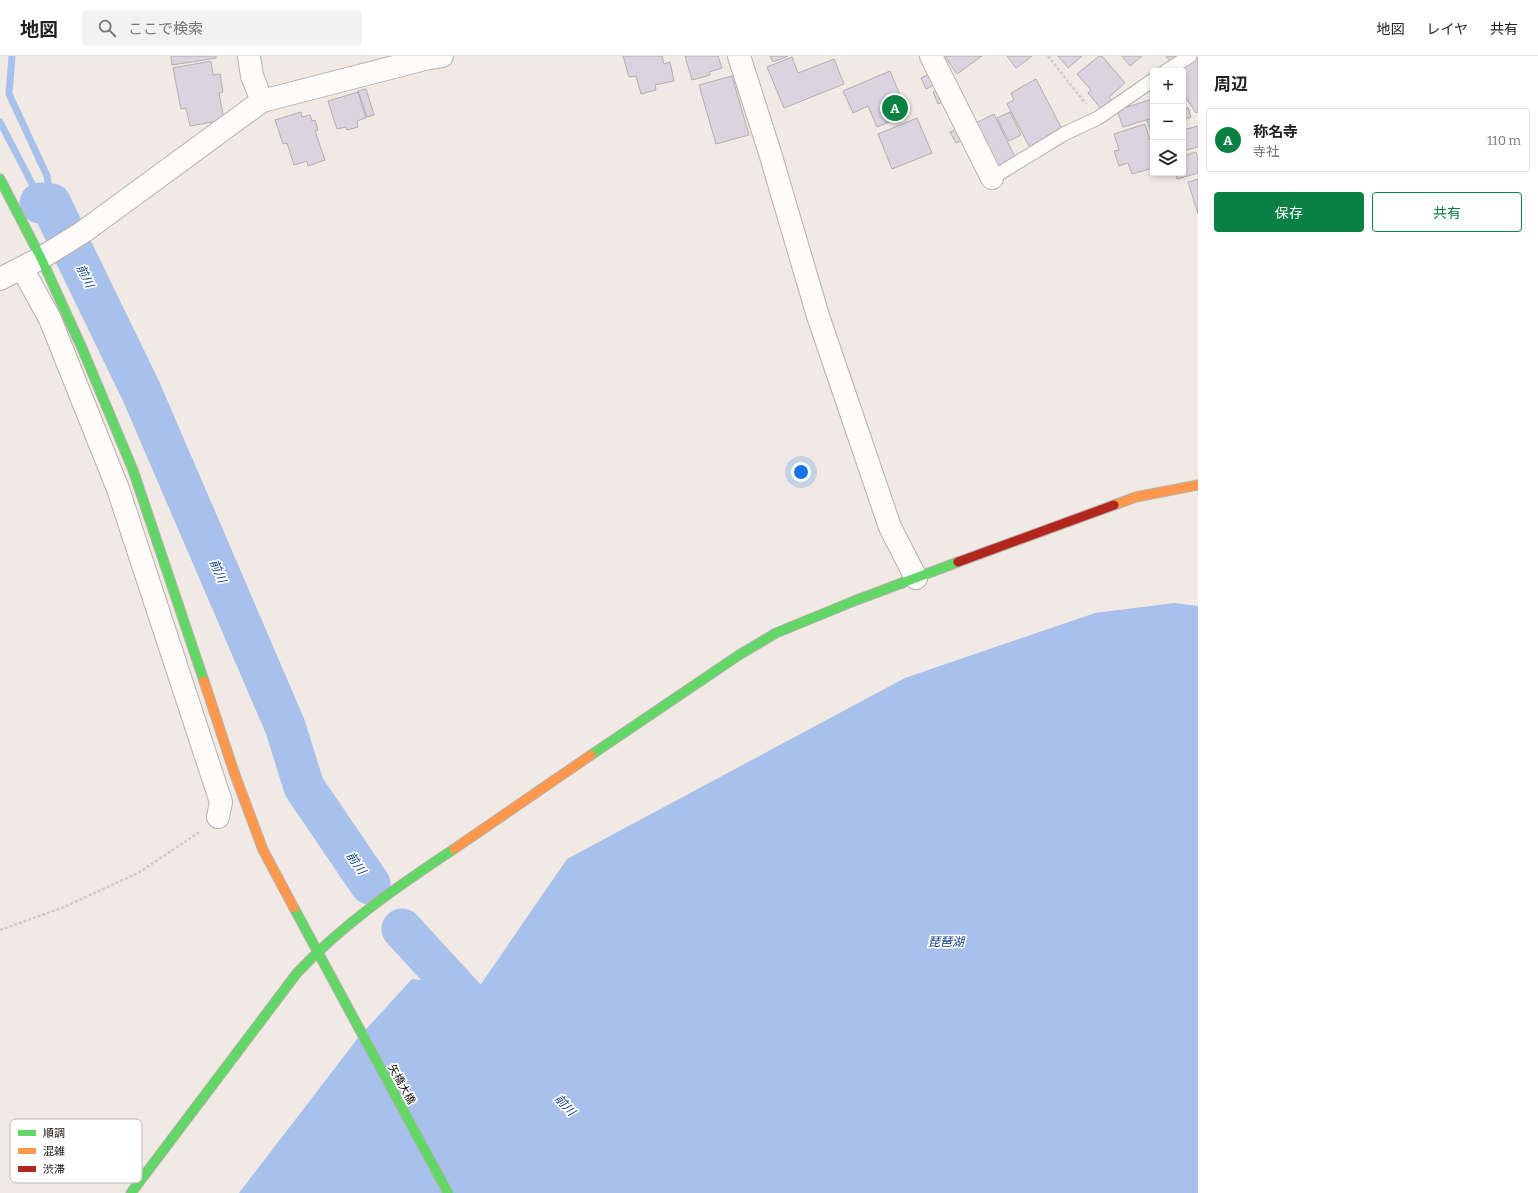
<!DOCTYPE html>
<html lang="ja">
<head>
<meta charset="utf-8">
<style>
  body { margin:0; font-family:Bitter,"Noto Sans JP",serif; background:#f2f2f2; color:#222 }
  .controls { position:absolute; right:12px; top:12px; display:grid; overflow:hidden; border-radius:4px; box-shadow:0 2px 6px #0003 }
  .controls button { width:36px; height:36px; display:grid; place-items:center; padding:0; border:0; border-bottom:1px solid #e0e0e0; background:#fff; color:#222; font:20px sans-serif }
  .you { position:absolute; left:801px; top:416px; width:14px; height:14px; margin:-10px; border:3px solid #fff; border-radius:50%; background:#1a73e8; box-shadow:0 0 0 6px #1a73e833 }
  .badge { display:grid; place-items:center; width:26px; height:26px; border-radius:50%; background:#0b8043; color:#fff; font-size:13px; font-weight:700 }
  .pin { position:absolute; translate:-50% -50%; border:2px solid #fff; box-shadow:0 1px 4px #0006 }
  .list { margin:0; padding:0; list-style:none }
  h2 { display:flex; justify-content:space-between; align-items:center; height:52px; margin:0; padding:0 16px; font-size:17px }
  h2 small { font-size:13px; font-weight:400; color:#767676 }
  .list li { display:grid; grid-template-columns:26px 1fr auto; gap:12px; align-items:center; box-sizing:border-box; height:64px; margin:0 8px 8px; padding:0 8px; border:1px solid #e0e0e0; border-radius:4px }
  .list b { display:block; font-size:15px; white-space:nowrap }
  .list p { margin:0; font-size:13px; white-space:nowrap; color:#767676 }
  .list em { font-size:13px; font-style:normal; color:#767676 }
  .actions { display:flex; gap:8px; padding:12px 16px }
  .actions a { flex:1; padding:9px 0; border:1px solid #0b8043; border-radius:4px; text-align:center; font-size:14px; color:#0b8043 }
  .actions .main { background:#0b8043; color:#fff }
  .icon { flex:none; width:22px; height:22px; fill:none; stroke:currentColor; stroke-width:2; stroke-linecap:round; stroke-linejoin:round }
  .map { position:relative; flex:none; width:1198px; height:1137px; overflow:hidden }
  header { display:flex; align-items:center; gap:24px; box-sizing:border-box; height:56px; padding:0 20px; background:#fff; border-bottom:1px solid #e0e0e0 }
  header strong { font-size:19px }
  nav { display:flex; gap:22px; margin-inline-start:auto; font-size:14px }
  .search { width:280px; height:36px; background:#f2f2f2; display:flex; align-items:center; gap:10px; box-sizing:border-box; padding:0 14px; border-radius:4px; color:#767676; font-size:15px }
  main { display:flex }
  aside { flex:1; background:#fff }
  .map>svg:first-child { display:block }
</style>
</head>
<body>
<header>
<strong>地図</strong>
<div class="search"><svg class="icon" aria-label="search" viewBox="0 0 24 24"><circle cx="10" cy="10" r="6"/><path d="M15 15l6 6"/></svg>ここで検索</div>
<nav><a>地図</a><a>レイヤ</a><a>共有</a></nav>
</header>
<main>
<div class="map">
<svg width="1198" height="1137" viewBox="0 0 1198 1137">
  <rect width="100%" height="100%" fill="#f1e9e4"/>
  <path fill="#a7c0ec" d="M1174,547L1198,550V1137H239L358,982L412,923L479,931L567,803L905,622L1095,557Z"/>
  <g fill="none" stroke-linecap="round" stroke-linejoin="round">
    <g stroke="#a7c0ec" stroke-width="7">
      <path d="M12,0L9,38L47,120L51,148"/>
      <path d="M0,66L42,147"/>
    </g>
    <g stroke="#a7c0ec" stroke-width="41">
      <path d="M40,147L51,148L63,173"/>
      <path d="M74,197L141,335L285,670L304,731L370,828"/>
      <path d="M402,873L491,970"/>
    </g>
  </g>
  <g fill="#d9d4e0" stroke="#b2aeae">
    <path d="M171,0H216V2L172,9Z"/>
    <path d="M623,0H662L664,8L670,6L674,25L655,29L656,34L641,38L636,20L629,21Z"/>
    <path d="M685,0H718L722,12L709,16L710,19L692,24Z"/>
    <path d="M770,0H788L773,6Z"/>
    <path d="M945,0H982L957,18Z"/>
    <path d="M1007,0H1032L1016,12Z"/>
    <path d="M1058,0H1082L1068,12Z"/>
    <path d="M1099,0H1102L1125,27L1109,41L1112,45L1102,54L1088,37L1091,34L1077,18Z"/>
    <path d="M1122,0H1142L1130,10Z"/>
    <path d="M1166,0H1181L1171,7Z"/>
    <path d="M792,1L798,17L834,3L844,28L784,52L767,11Z"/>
    <path d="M1198,2V56L1196,57L1183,37V15H1178Z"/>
    <path d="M211,5L213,19L220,18L223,36L219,37L224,64L190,70L186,52L181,53L173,12Z"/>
    <path d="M890,15L908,58L877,71L868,50L853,57L843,35Z"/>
    <path d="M931,17L936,28L926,33L921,22Z"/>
    <path d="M732,20L749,79L716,88L699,29Z"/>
    <path d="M1036,23L1063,75L1030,92L1007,48L1014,44L1011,37Z"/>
    <path d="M366,33L374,59L367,61L358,35Z"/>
    <path d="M942,33L947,44L938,48L933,36Z"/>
    <path d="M358,36L366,62L357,65L358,71L347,74L346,71L337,73L328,45Z"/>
    <path d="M1153,43V62L1123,71L1117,54Z"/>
    <path d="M1188,52L1191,61L1183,64V53Z"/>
    <path d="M301,56L302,61L310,59L312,65L315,64L318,74L315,75L325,104L308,110L307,105L294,109L287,87L283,88L275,64Z"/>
    <path d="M1010,56L1021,79L1009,85L997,62Z"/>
    <path d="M994,58L1016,103L995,113L974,68Z"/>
    <path d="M917,62L932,97L892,113L878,78Z"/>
    <path d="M1153,62V73L1150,74L1147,64Z"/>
    <path d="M1145,68L1150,84L1153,83V112L1132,118L1128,107L1119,110L1114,95L1119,94L1114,78Z"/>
    <path d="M1198,70V91L1183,95V74Z"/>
    <path d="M959,72L965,83L956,87L950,76Z"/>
    <path d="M1196,96L1198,102V117L1177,123L1175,117H1183V100Z"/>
    <path d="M1198,123V158L1188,126Z"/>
  </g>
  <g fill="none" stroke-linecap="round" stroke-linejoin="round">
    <g stroke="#b7b0ac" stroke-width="15">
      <g id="lane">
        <path d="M1166,15L1190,0"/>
        <path d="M992,122L1064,78L1098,62L1153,24"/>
      </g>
    </g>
    <g stroke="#b7b0ac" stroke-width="24">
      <g id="street">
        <path d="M249,0L252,20L262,45"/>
        <path d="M739,0L770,97L818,260L890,471L916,522"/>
        <path d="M931,0L992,122"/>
        <path d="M22,212L50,263L118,433L221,746L218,761"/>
        <path d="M0,223L41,202L83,176L262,45L425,3L442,0"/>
      </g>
    </g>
    <g stroke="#b7b0ac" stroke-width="11">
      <g id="fast">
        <path d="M0,123L41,202L82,292L133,414L204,625"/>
        <path d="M591,699L739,599L776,577L854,545L958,506"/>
        <path d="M294,852L448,1137"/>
        <path d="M131,1137L297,917C343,868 398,830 454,793"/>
      </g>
    </g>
    <g stroke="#b7b0ac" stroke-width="11">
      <g id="slow">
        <path d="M1114,449L1136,441L1198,429"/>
        <path d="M204,625L234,716L263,794L294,852"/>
        <path d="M454,793L591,699"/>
      </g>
    </g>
    <g stroke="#b7b0ac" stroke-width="11">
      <path id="jam" d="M958,506L1114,449"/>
    </g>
    <g stroke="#cecccb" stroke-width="2.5" stroke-dasharray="3 2" stroke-linecap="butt">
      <path d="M1048,0L1086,48"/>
      <path d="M0,874L64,851L138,817L201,775"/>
    </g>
    <use href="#lane" stroke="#fdfcfb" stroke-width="13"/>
    <use href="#street" stroke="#fdfcfb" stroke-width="22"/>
    <use href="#fast" stroke="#63d668" stroke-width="9"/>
    <use href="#slow" stroke="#ff974d" stroke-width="9"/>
    <use href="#jam" stroke="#b3261e" stroke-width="9"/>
  </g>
  <g text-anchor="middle" stroke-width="3.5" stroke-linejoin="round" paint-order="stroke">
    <g font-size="11" fill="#16110d" stroke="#fff">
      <text transform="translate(402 1028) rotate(61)" y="4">矢橋大橋</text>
    </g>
    <g font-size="12" font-style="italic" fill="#0c3b85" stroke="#fff">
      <text transform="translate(85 220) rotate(64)" y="4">前川</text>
      <text transform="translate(218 515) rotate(67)" y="4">前川</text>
      <text transform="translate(356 807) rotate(56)" y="4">前川</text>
      <text x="946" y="890">琵琶湖</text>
      <text transform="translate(565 1049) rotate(47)" y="4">前川</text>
    </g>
  </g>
  <rect x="10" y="1063" width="132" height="64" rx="6" fill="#fff" stroke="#b9b8b6" stroke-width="1"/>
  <rect x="18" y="1074" width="18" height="6" fill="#63d668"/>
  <rect x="18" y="1092" width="18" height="6" fill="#ff974d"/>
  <rect x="18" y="1110" width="18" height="6" fill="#b3261e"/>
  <g font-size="11" fill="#16110d">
    <text x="43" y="1081">順調</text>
    <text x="43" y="1099">混雑</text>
    <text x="43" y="1117">渋滞</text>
  </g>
</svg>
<div class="controls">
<button>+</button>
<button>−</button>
<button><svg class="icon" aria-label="layers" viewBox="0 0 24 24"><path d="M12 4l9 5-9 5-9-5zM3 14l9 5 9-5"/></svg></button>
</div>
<div class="you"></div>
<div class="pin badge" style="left:895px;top:52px">A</div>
</div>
<aside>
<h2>周辺<small></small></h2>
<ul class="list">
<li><span class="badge">A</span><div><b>称名寺</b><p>寺社</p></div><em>110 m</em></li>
</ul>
<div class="actions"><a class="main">保存</a><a>共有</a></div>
</aside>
</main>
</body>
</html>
